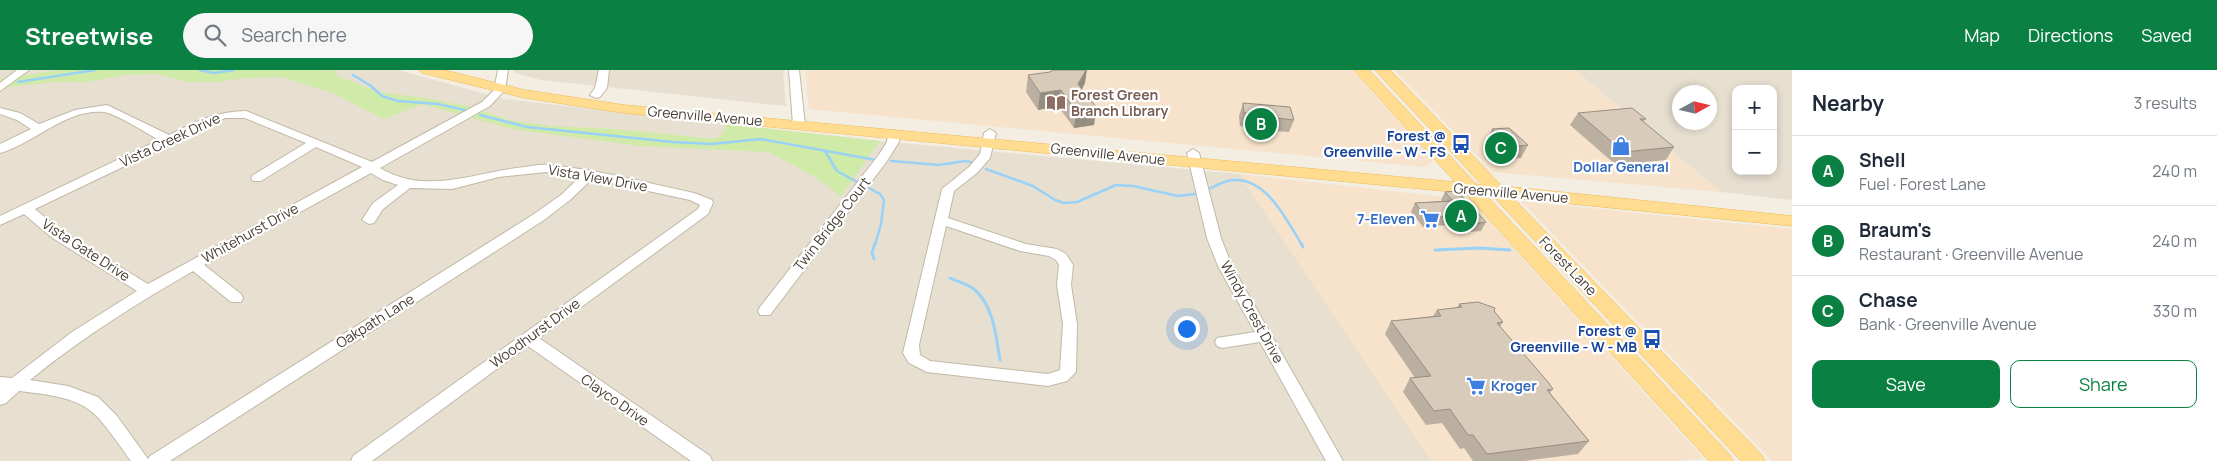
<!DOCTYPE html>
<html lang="en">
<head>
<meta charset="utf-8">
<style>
  body { margin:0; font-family:Manrope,sans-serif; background:#f6f6f7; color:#1f2937 }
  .controls { position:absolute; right:15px; top:15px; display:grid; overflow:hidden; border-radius:10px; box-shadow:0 2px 8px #0003 }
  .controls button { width:45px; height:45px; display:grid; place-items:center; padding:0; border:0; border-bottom:1px solid #e0e1e3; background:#fff; color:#1f2937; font:25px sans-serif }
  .compass { position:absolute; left:1672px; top:15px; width:45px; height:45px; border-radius:50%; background:#fff; box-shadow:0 2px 8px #0003; rotate:82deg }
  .you { position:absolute; left:1186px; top:258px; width:18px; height:18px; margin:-12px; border:4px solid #fff; border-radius:50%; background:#1a73e8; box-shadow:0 0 0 8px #1a73e833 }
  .badge { display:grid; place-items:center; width:32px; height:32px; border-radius:50%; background:#0b8043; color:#fff; font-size:16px; font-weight:700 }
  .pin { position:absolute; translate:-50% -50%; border:2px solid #fff; box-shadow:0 1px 5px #0006 }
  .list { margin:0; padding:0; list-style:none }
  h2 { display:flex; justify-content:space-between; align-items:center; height:65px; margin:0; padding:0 20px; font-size:21px }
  h2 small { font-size:16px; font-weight:400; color:#747a83 }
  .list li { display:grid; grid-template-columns:32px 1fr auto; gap:15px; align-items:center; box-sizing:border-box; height:70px; padding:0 20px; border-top:1px solid #e0e1e3 }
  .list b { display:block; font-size:19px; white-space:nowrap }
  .list p { margin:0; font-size:16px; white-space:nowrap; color:#747a83 }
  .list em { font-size:16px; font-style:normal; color:#747a83 }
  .actions { display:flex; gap:10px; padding:15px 20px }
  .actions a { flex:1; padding:11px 0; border:1px solid #0b8043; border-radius:10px; text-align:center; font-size:18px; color:#0b8043 }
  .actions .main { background:#0b8043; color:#fff }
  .icon { flex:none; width:28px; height:28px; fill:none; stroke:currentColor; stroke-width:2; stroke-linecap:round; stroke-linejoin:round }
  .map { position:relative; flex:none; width:1792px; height:391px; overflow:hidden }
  header { display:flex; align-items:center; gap:30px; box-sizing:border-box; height:70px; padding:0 25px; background:#0b8043; color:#fff }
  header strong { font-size:24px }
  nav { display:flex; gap:28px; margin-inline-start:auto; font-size:18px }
  .search { width:350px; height:45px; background:#f6f6f7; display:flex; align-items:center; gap:12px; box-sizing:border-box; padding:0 18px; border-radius:28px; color:#747a83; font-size:19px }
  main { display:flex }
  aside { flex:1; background:#fff }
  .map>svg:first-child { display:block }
</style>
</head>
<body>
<header>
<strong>Streetwise</strong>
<div class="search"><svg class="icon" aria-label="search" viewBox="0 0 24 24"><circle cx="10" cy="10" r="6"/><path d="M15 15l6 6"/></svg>Search here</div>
<nav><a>Map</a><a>Directions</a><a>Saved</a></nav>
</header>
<main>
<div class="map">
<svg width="1792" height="391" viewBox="0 0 1792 391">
  <rect width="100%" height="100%" fill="#f3ede2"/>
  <g fill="#e7dfd0" fill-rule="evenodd">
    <path d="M0,0H398L504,29L880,71L1239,104L1431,391H0Z"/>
    <path d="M513,0H783L786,36L541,10L515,3Z"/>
    <path d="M1575,0H1792V130L1721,122ZM1736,19H1773V101H1736ZM1680,22H1710V52H1680Z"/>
  </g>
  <g fill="#f7e3cb">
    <path d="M805,0H1353L1434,90L1426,97L809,39Z"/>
    <path d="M1394,0H1575L1721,122L1493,102Z"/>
    <path d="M1239,104L1470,130L1703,388L1681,391H1431Z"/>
    <path d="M1521,131L1792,159V391H1772Z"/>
  </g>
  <path fill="#cfeba7" d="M60,0H333L338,6L379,22L425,28L467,36L509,50L551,56L614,59L715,69L721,66L727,54L880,71L841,126L815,107L769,82L641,76L512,59L422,34L384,49L333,23L281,7L245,8L216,12H188L157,4L127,5L86,12H54L0,18V9Z"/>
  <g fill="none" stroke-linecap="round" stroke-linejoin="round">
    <g stroke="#99d2f6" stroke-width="2.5">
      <path d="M200,0L214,3L234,0"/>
      <path d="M353,5L371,16L382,26L398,31L438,34L469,41"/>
      <path d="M18,12L95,0"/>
      <path d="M480,45L527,57L673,72L712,74L761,69L876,90"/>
      <path d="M825,81L837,101L857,112"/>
      <path d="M891,91L939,95L965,91L975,93"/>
      <path d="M986,99L1033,116L1055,130L1064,133L1077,132L1116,115L1133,116L1178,126L1195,124"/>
      <path d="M869,118L880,124L884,130L881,154L875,175"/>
      <path d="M1208,119C1216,116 1225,110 1234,110C1267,108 1287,151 1302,175"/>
    </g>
    <g stroke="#99d2f6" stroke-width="3">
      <path d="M1301,173L1303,177"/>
      <path d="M1435,180L1479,178L1510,180"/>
      <path d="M874,189L872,183L875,173"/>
      <path d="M950,208C958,212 968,214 975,220C994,237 996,267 1000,290"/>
    </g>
    <g stroke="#c2b8a7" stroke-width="2">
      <g id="minor">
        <path d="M17,0H29L0,21V13Z"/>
        <path d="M498,0H508L505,20L490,36L380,98C427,126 475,102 525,97C532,96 540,94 548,95C597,99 646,113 694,123L712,130L713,133L708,144L539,268L710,386L712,391H691L528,276L372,391H351L353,386L698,139L700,135L690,130L592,109L570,130L544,150L170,391H131C91,335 90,329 19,321L6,333L0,335V307L12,308L72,262L137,221L51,167L24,144L0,155V146L159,70C148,64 115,43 104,42C67,38 33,74 0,83V74L31,59L17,50L0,44V38L20,43L39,54L75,40L107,35L169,65C198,51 213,42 246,41L372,92L482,32L494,20ZM225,48H245L306,73L253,105L251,108L253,111H261L316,77L362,97L148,214L61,161L35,139ZM546,102L580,107L561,125L534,144L150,386L148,389L117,346L98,327L68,316L30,310C81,268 136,234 193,201L231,232H241L243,228L241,224L204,195L371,103L383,110L398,115L373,133L362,150L369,154L374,153L383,139L410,118L452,119L499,107Z"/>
        <path d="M599,0H609L607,18L600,27L596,28L590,25L595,18Z"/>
        <path d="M789,0H799L805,55L799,58L793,55Z"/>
        <path d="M990,59L996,63L990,88L977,103L954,121L948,148L1026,174L1057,179L1066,184L1073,195L1071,215L1077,254L1076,302L1067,311L1048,316L927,302L909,293L903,283L942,119L969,97L980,84L984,63ZM946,156L1020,181L1049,186L1056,190L1059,195L1057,215L1063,254L1060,300L1048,304L930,291L920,285L919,275Z"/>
        <path d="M894,60L900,64L899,72L887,91L770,245H760L758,241L760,237L878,86L887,72L888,64Z"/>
        <path d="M1193,79L1199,83L1221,168L1232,196L1343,391H1326L1260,272L1222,278L1217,276L1215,272L1217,268L1255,262L1218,196L1207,168L1187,83Z"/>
      </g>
    </g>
    <g stroke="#edbb56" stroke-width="1">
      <path id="major" d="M420,0H444L525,20L624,35L1455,112L1354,0H1369L1476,114L1482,115L1375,0H1390L1502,116L1792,146V156L1513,128L1762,385L1765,391H1741L1492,125H1486L1730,385L1733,391H1709L1465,123L624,43L525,28L422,3Z"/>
    </g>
    <use href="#minor" fill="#fff" fill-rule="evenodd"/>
    <use href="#major" fill="#ffdc8f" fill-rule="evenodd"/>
  </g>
  <g fill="#baafa0">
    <path d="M1028,5L1085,13L1082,19L1094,55L1074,58L1058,36L1038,40L1026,22Z"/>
    <path d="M1243,33L1294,50L1289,62L1262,60L1258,57L1240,56L1239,46Z"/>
    <path d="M1578,43L1646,49L1643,52L1674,77L1666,90L1616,95L1570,55Z"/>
    <path d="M1492,59L1528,75L1521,88L1503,90L1486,72Z"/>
    <path d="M1445,122L1486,152L1481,161L1468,162L1461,154L1423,157L1411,142L1415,133L1442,131L1441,130Z"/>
    <path d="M1459,234L1494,241L1503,252L1500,257L1553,319L1550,323L1589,371L1578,384L1524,391H1473L1464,378L1460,379L1442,353L1426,355L1403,322L1410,308H1415L1385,264L1391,251L1433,246L1437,240L1457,238Z"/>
  </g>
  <g fill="#978e82">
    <path d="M1086,0H1087L1085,13L1076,30L1078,14Z"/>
    <path d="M1061,20L1058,36L1038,40L1040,23Z"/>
    <path d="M1097,38L1094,55L1074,58L1076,42Z"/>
  </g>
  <g fill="#d8cbba" stroke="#978e82">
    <path d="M1053,0H1086L1078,14L1097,38L1076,42L1061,20L1040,23L1028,5L1050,2Z"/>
    <path d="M1243,33L1290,37L1294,50L1266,47L1262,44L1244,43Z"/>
    <path d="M1632,38L1646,49H1640L1674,77L1624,82L1578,43Z"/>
    <path d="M1509,58L1528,75L1510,77L1492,59Z"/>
    <path d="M1457,121L1486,152L1473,154L1466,145L1427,148L1415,133L1453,131L1445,122Z"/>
    <path d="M1478,232L1495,238L1494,241L1503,252L1497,253L1548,312L1553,319L1547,320L1589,371L1487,384L1473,365H1468L1450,339L1434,341L1410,308L1431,306L1391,251L1441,246L1437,240L1462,237L1459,234Z"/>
  </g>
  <defs>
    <g id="library-bare" transform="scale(1.5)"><path d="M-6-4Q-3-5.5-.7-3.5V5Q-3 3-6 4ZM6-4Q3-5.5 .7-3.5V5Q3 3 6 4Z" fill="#8d6e63" stroke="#fff" stroke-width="2.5" paint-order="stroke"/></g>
    <g id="bus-bare" transform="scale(1.5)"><path d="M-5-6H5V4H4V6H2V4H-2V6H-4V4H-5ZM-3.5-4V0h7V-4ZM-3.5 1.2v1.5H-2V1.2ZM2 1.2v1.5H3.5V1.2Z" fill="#1a4fb4" stroke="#fff" stroke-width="2.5" paint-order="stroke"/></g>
    <g id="shop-bare" transform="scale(1.5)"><path d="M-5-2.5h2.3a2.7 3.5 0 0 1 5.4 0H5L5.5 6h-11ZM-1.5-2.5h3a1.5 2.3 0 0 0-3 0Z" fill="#3f7fe0" stroke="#fff" stroke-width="2.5" paint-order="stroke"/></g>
    <g id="supermarket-bare" transform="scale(1.5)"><path d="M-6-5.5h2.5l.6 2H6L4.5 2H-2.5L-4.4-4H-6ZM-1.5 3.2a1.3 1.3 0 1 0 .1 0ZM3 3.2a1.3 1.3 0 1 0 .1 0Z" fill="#3f7fe0" stroke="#fff" stroke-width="2.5" paint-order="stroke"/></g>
  </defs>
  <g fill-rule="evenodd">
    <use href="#library-bare" x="1056" y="33"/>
    <use href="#bus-bare" x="1461" y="74"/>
    <use href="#shop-bare" x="1621" y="76"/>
    <use href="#supermarket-bare" x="1430" y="149"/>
    <use href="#bus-bare" x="1652" y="269"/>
    <use href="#supermarket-bare" x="1476" y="316"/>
  </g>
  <g text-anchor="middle" stroke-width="4.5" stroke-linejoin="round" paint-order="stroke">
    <g font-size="14" font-weight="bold" fill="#785e54" stroke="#fff" text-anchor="start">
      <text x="1071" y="30">Forest Green<tspan x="1071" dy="16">Branch Library</tspan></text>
    </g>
    <g font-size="14" fill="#453d32" stroke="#fff">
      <text transform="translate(705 46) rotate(5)" y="5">Greenville Avenue</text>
      <text transform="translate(170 70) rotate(-25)" y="5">Vista Creek Drive</text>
      <text transform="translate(1108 84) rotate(6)" y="5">Greenville Avenue</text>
      <text transform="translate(598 108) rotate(10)" y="5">Vista View Drive</text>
      <text transform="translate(1511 123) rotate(5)" y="5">Greenville Avenue</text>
      <text transform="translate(832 154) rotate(-52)" y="5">Twin Bridge Court</text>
      <text transform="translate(250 163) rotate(-29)" y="5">Whitehurst Drive</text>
      <text transform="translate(86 180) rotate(33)" y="5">Vista Gate Drive</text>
      <text transform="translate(1568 196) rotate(46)" y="5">Forest Lane</text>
      <text transform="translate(1252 242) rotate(61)" y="5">Windy Crest Drive</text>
      <text transform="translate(375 251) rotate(-32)" y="5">Oakpath Lane</text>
      <text transform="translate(535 263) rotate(-36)" y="5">Woodhurst Drive</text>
      <text transform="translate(615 330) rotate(35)" y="5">Clayco Drive</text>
    </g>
    <g font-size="14" font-weight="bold" fill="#164399" stroke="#fff" text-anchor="end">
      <text x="1446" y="71">Forest @<tspan x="1446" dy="16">Greenville - W - FS</tspan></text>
      <text x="1637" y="266">Forest @<tspan x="1637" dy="16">Greenville - W - MB</tspan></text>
    </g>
    <g font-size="14" font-weight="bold" fill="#366cbe" stroke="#fff">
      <text x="1621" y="102">Dollar General</text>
      <text x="1415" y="154" text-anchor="end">7-Eleven</text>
      <text x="1491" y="321" text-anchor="start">Kroger</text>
    </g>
  </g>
</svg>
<div class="controls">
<button>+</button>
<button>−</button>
</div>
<svg class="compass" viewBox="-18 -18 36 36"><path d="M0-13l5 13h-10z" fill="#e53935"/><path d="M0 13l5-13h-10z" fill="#747a83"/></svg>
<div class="you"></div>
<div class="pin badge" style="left:1461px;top:146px">A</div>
<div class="pin badge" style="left:1261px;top:54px">B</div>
<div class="pin badge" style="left:1501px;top:78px">C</div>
</div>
<aside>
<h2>Nearby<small>3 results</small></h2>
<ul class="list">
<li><span class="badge">A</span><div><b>Shell</b><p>Fuel · Forest Lane</p></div><em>240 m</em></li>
<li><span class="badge">B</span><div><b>Braum's</b><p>Restaurant · Greenville Avenue</p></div><em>240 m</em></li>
<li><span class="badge">C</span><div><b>Chase</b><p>Bank · Greenville Avenue</p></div><em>330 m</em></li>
</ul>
<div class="actions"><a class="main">Save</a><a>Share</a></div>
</aside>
</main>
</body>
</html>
